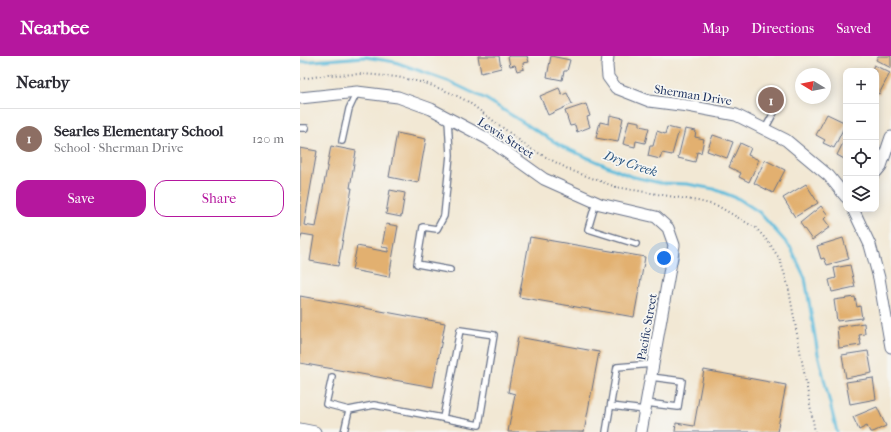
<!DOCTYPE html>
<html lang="en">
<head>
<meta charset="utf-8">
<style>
  body { margin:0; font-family:"IM FELL French Canon",serif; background:#f2f2f3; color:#2b2b33 }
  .controls { position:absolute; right:12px; top:12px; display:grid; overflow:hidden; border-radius:8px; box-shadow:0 2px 10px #0003 }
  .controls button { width:36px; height:36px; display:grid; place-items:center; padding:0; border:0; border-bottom:1px solid #e1e1e2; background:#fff; color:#2b2b33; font:20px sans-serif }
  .compass { position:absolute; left:495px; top:12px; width:36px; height:36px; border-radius:50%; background:#fff; box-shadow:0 2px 10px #0003; rotate:280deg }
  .you { position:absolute; left:364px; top:202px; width:14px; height:14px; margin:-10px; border:3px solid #fff; border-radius:50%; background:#1a73e8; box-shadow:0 0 0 6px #1a73e833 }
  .badge { display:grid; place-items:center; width:26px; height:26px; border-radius:50%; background:#b5179e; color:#fff; font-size:13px; font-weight:700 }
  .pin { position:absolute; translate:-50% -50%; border:2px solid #fff; box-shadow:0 1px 4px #0006 }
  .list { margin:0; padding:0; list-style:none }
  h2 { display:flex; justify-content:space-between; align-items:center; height:52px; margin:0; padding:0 16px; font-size:17px }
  h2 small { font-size:13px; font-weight:400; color:#7c7c81 }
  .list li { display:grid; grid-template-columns:26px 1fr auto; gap:12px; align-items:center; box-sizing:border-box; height:60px; padding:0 16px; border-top:1px solid #e1e1e2 }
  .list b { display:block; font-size:15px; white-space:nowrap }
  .list p { margin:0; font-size:13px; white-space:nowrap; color:#7c7c81 }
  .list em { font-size:13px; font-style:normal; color:#7c7c81 }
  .actions { display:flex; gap:8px; padding:12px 16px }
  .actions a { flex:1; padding:9px 0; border:1px solid #b5179e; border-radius:12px; text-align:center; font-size:14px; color:#b5179e }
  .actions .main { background:#b5179e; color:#fff }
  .icon { flex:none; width:22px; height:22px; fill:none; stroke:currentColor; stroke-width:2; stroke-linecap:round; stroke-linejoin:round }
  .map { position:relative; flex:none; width:591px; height:376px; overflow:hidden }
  header { display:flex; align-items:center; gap:24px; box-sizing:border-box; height:56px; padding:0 20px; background:#b5179e; color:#fff }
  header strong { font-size:19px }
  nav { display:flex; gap:22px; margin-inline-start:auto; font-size:14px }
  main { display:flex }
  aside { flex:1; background:#fff }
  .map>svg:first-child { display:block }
</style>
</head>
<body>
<header>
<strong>Nearbee</strong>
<nav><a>Map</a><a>Directions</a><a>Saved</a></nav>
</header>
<main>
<aside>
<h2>Nearby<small></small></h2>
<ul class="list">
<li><span class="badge" style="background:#8d6e63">1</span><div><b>Searles Elementary School</b><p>School · Sherman Drive</p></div><em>120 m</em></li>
</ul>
<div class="actions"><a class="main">Save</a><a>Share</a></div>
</aside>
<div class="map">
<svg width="591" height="376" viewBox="0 0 591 376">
  <rect width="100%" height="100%" fill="#f6f6f2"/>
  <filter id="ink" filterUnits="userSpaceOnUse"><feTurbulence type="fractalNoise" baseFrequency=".025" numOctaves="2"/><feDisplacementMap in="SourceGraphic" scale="8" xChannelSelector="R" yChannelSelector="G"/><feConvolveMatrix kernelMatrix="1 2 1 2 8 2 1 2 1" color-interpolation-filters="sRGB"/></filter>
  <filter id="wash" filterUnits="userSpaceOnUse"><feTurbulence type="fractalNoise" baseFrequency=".012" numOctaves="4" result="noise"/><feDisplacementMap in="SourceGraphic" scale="16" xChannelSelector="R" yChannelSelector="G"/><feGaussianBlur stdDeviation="0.9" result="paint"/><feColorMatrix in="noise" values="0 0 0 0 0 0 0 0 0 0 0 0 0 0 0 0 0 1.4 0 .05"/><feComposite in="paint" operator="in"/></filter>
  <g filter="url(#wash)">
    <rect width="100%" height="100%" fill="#f2e8d4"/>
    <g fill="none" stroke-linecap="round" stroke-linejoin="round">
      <path stroke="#5cbbdb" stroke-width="3" d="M0,6L65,1L95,6L148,25L186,43L240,77L263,91L330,120L360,127L387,128L414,133L439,143L459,156L491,192L505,222L518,298L537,376"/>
    </g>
    <g id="blocks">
      <g fill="#e2b06f">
        <path d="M178,0H199L201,12L181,17Z"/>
        <path d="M208,0H227L229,6L223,7L224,13L217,15L215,9L210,10Z"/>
        <path d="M251,0L270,4L267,15H264L262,24L247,21Z"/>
        <path d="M578,0H591V12L576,4Z"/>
        <path d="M574,9L590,17L579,38L576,36V15H571Z"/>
        <path d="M259,32L262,39L267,37L272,48L248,59L240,40Z"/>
        <path d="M286,48L290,60L287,61L290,71L277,76L275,69L270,70L265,55Z"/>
        <path d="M527,58L546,67L534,92L523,87L525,84L516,79Z"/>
        <path d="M310,59L323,62L318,86L296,82L300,66L309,68Z"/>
        <path d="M329,64L340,66V70L349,72L345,87L336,85L335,91L323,88Z"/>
        <path d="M367,71L379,74L372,99L362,97L360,103L348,100L350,90H353L357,75L365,78Z"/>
        <path d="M385,73L396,75L395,81L404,83L401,97L397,96L395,106L378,102Z"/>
        <path d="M97,77L126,83L118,127L89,121Z"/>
        <path d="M413,79L433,86L427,102L407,95Z"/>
        <path d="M546,81V104L537,99Z"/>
        <path d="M440,87L451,92L448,99L459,104L449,126L439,121L441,117L429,111Z"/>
        <path d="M31,90L56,95L50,132H52L38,210L10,205L14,180L2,178L0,185V92L17,95L4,169L16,171Z"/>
        <path d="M465,104L485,114L473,137L454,127Z"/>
        <path d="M506,128L518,147L495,161L483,142Z"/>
        <path d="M90,134L105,137L101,161L86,158Z"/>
        <path d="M521,150L528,159L524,163L530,171L512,184L500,167Z"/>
        <path d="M86,168L98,170L89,221L52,214L57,190L88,196V192L82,191Z"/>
        <path d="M230,181L345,201L334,261L219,241Z"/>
        <path d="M543,182L549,203L527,209L524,202L521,203L517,190Z"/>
        <path d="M550,209L555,231L532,236L529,224L536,222L534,212Z"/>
        <path d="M0,240L145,267L133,331L0,307Z"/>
        <path d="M555,241L557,251L560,250L562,262L537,265L534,244Z"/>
        <path d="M564,267L565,278L559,279L561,289L539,292L537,271Z"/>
        <path d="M218,281L299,296L284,376H208L215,338L208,336Z"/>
        <path d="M568,295L572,317L546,322L542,299Z"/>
        <path d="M404,314L486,329L477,376H375L376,367L394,370Z"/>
        <path d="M573,322L576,343L550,348L546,326Z"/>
        <path d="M577,351L586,370L573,376H570L567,370L559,374L553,361Z"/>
      </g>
    </g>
  </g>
  <g filter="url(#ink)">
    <use href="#blocks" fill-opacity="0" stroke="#667087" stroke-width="1"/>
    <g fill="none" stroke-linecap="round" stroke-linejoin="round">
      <g stroke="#667087" stroke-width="8">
        <g id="service">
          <path d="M148,63L150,99L144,160L137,173L123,171L117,208L150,214"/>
          <path d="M0,72H6"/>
          <path d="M465,73L478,49"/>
          <path d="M42,85L49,53L57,36"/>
          <path d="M296,146L288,173L336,188"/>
          <path d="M32,321L26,348L49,354L44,376"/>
          <path d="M346,347L378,351L382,325L351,321"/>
          <path d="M311,350L345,354"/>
          <path d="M49,354L74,349L179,369L194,279L160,274L143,362"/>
          <path d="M306,376L317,311L353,308"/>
        </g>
      </g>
      <g stroke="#667087" stroke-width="13">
        <g id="minor">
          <path d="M308,0L307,10L308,21L316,32L349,45L388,50L436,59L486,84L529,120L546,141"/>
          <path d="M0,42L57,36L98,41L131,53L188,83L244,123L300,148L356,161L368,172L374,189L341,376"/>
          <path d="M576,116L581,110L591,81"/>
          <path d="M553,153L570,189L579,222L591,291"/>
          <path d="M0,373L15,376"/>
        </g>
      </g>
      <path stroke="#667087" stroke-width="2" stroke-dasharray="1 3" stroke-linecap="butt" d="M0,23L28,19L63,18L97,21L125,27L151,37L167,45L231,93L270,114L316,131L398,145L418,150L456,172L470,188L480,204L488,229L515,376"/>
      <use href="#service" stroke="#fff" stroke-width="5.5"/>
      <use href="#minor" stroke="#fff" stroke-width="11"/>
    </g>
  </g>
  <g text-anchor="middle" stroke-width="3.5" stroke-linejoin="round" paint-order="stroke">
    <g font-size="12" fill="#1b2f5e" stroke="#f6f6f2">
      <text transform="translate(393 39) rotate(9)" y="4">Sherman Drive</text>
      <text transform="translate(206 82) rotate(33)" y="4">Lewis Street</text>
      <text transform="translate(347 271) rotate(-80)" y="4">Pacific Street</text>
    </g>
    <g font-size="13" font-style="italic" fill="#2e5984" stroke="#f6f6f2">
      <text transform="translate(331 107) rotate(19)" y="5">Dry Creek</text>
    </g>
  </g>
</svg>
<div class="controls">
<button>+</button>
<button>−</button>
<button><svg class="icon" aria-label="locate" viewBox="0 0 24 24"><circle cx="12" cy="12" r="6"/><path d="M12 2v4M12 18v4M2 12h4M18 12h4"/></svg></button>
<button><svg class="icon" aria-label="layers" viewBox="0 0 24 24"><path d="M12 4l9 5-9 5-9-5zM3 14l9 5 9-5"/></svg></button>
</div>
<svg class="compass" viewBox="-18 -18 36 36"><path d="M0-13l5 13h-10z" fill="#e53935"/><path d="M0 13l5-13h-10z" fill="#7c7c81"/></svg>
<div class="you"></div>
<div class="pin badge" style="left:471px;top:44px;background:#8d6e63">1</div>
</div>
</main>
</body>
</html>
